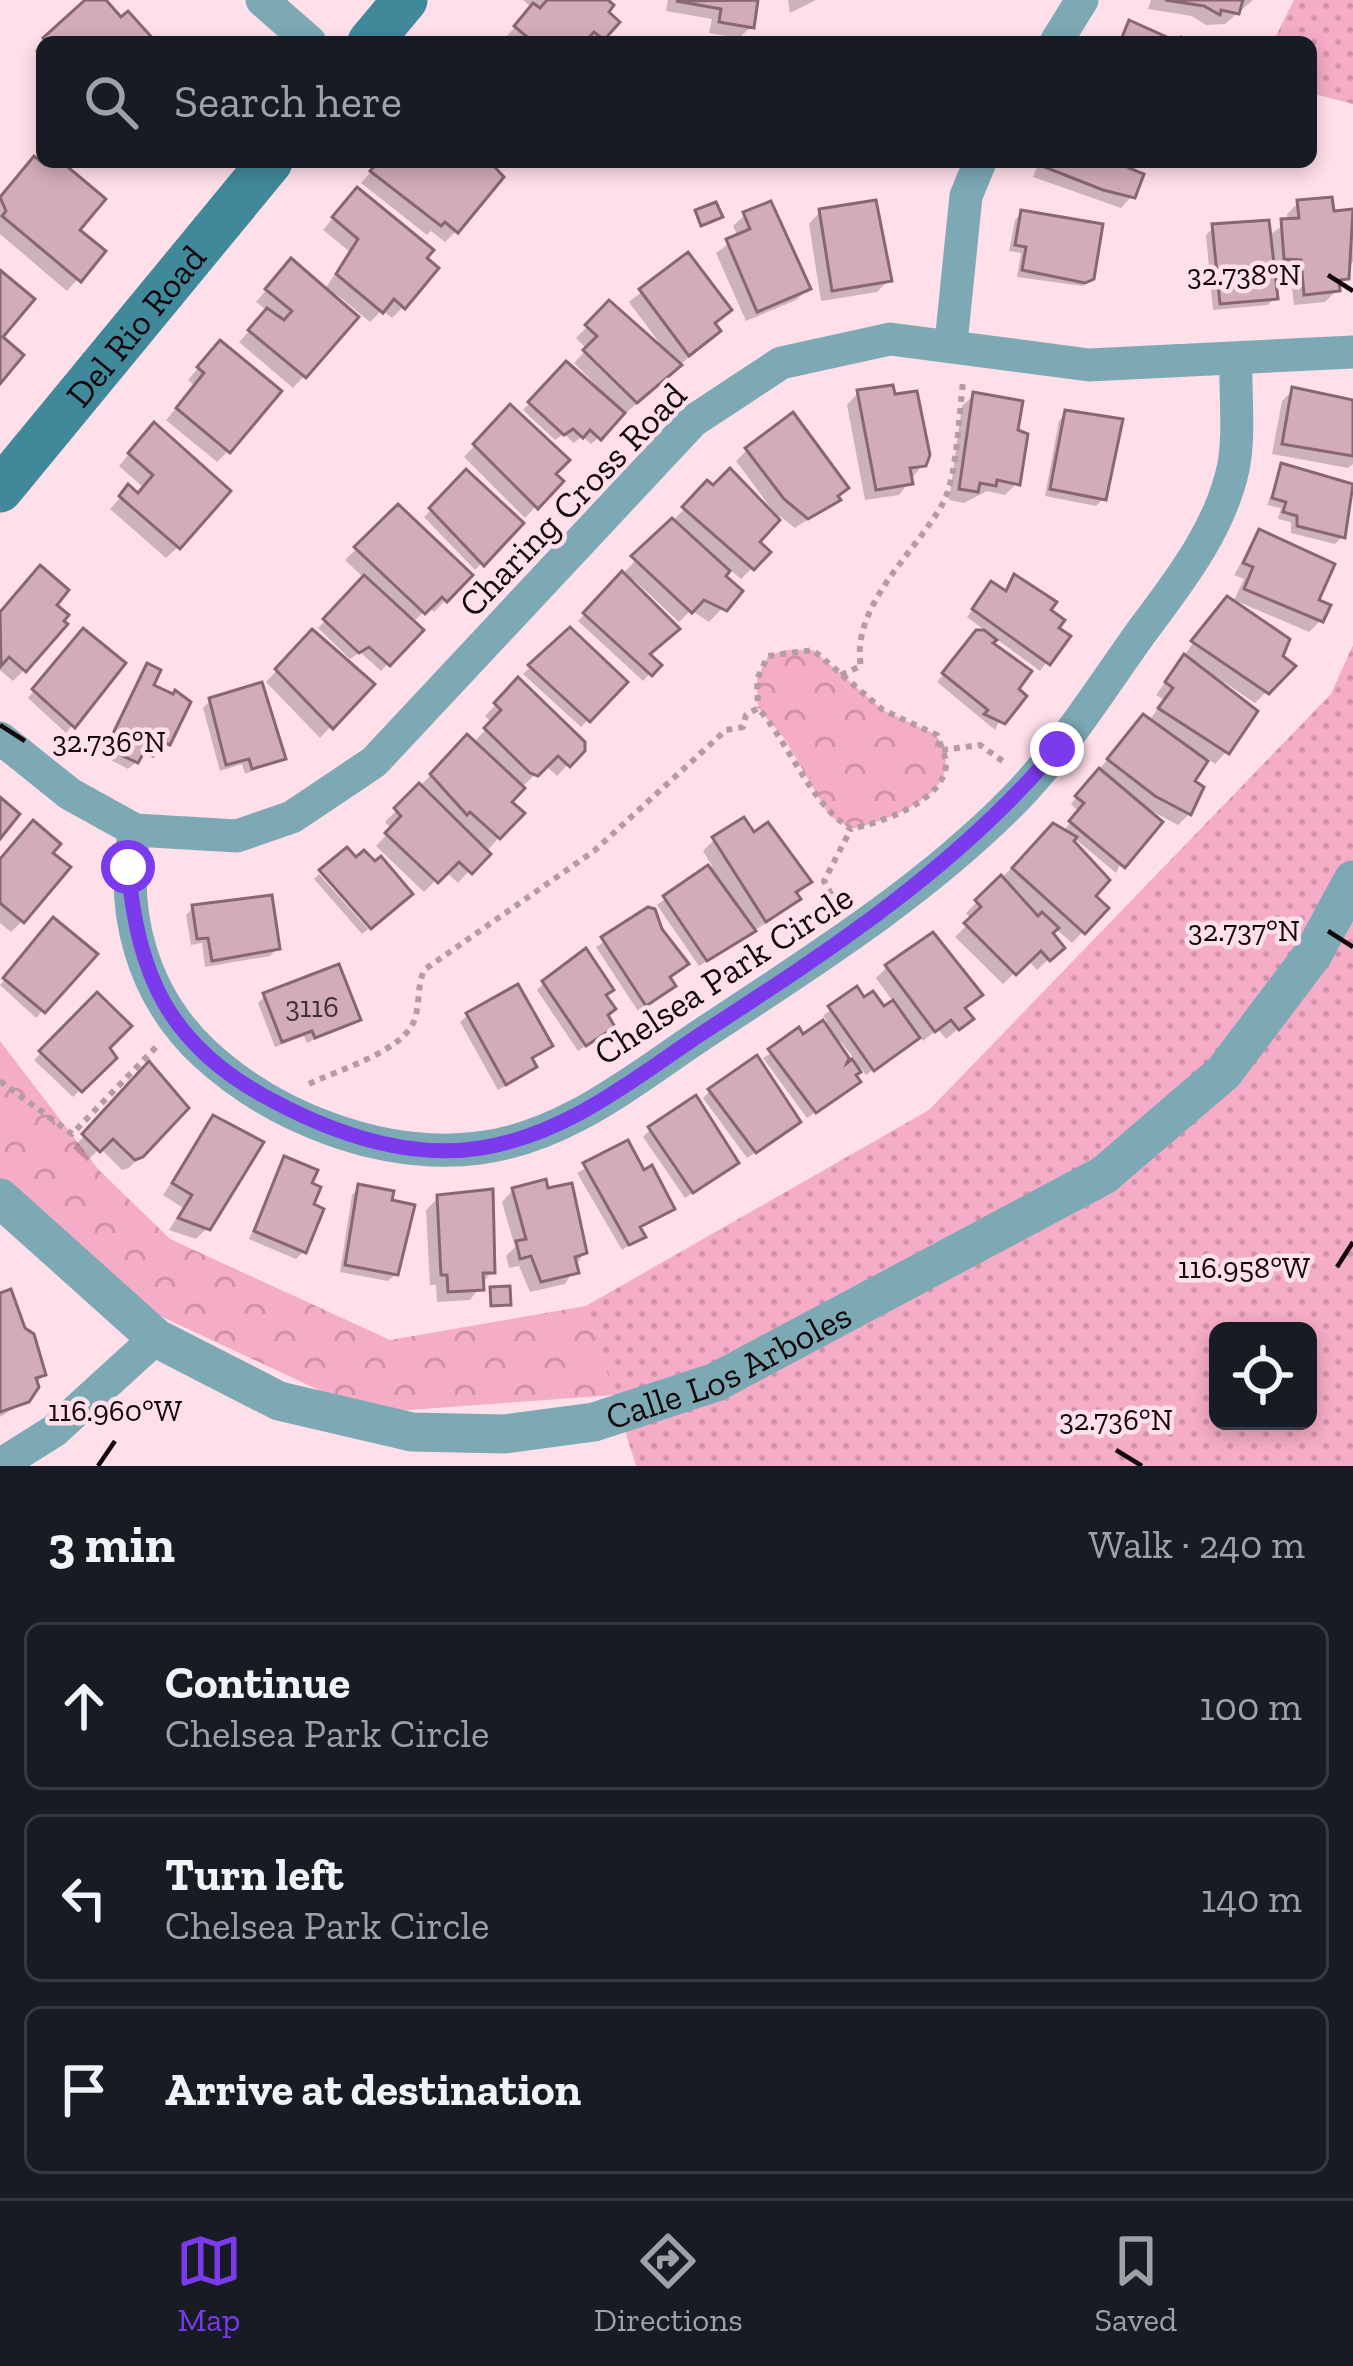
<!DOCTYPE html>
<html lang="en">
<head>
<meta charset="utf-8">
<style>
  body { margin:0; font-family:"Zilla Slab",serif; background:#20242c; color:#f1f3f6 }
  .controls { position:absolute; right:36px; bottom:36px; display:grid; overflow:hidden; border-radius:18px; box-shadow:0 6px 18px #0003 }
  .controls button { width:108px; height:108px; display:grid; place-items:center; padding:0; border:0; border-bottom:3px solid #363941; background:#171b24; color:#f1f3f6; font:60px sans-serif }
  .stop { position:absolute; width:36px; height:36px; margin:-27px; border:9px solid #7c3aed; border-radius:50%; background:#fff }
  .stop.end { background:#7c3aed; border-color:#fff; box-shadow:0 3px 12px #0008 }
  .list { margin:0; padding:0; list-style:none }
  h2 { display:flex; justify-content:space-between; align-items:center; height:156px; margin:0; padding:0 48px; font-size:51px }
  h2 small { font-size:39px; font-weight:400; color:#9ea1a6 }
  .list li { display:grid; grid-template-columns:78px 1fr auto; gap:36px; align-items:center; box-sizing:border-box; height:168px; margin:0 24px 24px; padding:0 24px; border:3px solid #363941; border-radius:18px }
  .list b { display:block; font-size:45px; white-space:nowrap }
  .list p { margin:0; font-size:39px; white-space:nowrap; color:#9ea1a6 }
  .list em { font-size:39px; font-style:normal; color:#9ea1a6 }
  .icon { flex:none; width:66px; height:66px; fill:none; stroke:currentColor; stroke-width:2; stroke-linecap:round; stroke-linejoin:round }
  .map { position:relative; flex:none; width:1353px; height:1466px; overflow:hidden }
  .search { position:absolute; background:#171b24; box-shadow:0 6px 18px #0003; left:36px; right:36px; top:36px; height:132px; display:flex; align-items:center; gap:30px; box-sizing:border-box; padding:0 42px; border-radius:18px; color:#9ea1a6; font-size:45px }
  .sheet { height:732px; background:#171b24 }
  nav { display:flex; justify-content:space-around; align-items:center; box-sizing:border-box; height:168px; border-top:3px solid #363941; background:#171b24; font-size:33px; color:#9ea1a6 }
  nav a { display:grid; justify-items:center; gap:6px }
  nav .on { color:#7c3aed }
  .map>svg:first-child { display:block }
</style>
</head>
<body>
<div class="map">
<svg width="1353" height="1466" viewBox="0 0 1353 1466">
  <defs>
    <pattern id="grass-dots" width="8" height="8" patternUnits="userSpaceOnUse" patternTransform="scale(3)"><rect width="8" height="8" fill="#f5acc6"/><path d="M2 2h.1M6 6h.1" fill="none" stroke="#d192a9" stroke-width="1.8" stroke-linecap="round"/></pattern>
    <pattern id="park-crowns" width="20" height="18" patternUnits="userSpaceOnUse" patternTransform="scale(3)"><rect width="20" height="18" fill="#f5acc6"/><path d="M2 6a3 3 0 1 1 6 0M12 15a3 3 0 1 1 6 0" fill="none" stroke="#d192a9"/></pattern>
  </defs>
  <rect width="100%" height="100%" fill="#ffdfea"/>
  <g fill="url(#grass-dots)" fill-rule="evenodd">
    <path d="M1294,0H1353V104L1311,93V42H1273Z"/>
    <path d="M1353,645V1466H636L586,1306L929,1110L1331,694ZM1218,1331H1308V1421H1218Z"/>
  </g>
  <g fill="url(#park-crowns)">
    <path d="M786,650H813L883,710L937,735C940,744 946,756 946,764C945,801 880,823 851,829L829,815L785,739L758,708L757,679L768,656Z"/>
    <path d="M0,1041L98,1169L170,1239L390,1340L586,1306L614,1395L368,1413L158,1315L0,1181Z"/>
  </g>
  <g fill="#0003" fill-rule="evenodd">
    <path d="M523,0H604V13L615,22L598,42H509L505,38L532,8Z"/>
    <path d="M668,0H755L751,27L739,38L709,33L712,19L666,11Z"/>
    <path d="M788,0H816L790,13Z"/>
    <path d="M1151,0H1253L1225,24L1206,25L1192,16L1148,9Z"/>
    <path d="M42,43V61L34,51Z"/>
    <path d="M50,162L102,200L76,231L102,252L67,291L0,234V199L23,171Z"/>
    <path d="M379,162H482L456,231L445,242L431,231L427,235L361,183Z"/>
    <path d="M1039,162H1128L1132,196L1121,208L1033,177Z"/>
    <path d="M346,202L403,307L392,318L382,310L370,322L336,294L304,376L293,388L239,342L268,311L256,302L280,274L324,291L349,251L323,230Z"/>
    <path d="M1298,203L1331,214L1352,213L1353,261L1337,290L1325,302L1294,305L1290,270L1271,269L1275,297L1268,305L1213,310L1206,235L1214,227L1268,236L1288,222L1287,214Z"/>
    <path d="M820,212L889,280L877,292L821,301L809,224Z"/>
    <path d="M1022,213L1091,278L1083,286L1017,277L1021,253L1009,251L1015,220Z"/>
    <path d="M745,215L808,289L796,300L746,321L716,253L738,237L733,226Z"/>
    <path d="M687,256L712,325L706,342L591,444L582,436L574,443L564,434L555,440L523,410L566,365L591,388L595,384L574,363L587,349L576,338L610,304L664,349L629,302Z"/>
    <path d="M209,355L228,451L217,462L166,420L195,386L188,380Z"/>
    <path d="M1293,390L1353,402V464L1348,468L1272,454L1282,401Z"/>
    <path d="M858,393L923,464L899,495L865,500L847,405Z"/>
    <path d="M974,395L1014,432L1017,483L1005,495L987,491L964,503L949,500L962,406Z"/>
    <path d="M510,408L559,481L525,518L464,457Z"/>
    <path d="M1066,413L1103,499L1096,506L1045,496L1059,421Z"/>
    <path d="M143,437L178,547L166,558L110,509L128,489L137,496L144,488L119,466Z"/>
    <path d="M747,450L837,500L795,528L780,516L756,542L752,568L741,579L729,569L722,576L739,591L709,622L691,610L679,622L634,580L630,584L647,655L658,665L643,681L578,621L708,484L773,511L736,461Z"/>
    <path d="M1282,467L1353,487L1342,537L1335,544L1291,533V522L1278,519L1281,508L1267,505Z"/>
    <path d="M467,473L520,523L475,570L424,517Z"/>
    <path d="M398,508L469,575L434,612L429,607L412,623L420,630L381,671L360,652L350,659L318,628L365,579L345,560Z"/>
    <path d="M1259,532L1320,621L1309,632L1234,600L1244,579L1234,575Z"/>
    <path d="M29,580L53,605L24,670L13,681L0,670V614Z"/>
    <path d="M985,592L1046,611L1066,637L1040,671L994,637L989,644L1014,690L995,730L937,682L978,633L987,632L967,617Z"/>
    <path d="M1216,611L1292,666L1255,703L1224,682L1226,752L1215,764L1207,758L1190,781L1189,814L1178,825L1146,808L1116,873L1066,831L1091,896L1105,909L1072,943L1055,928L1050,933L1061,948L1037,970L1028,960L1003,984L955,937L972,920L966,913L1053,827L1061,834L1079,812L1071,804L1132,729L1148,722L1164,700L1156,695Z"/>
    <path d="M570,631L624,682L581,727L523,674Z"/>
    <path d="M312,633L371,684L320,738L266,682Z"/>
    <path d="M77,639L122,663L66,733L28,698Z"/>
    <path d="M148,666L168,744L161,751L153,748L128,769L101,755Z"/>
    <path d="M518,681L582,750L557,776L545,765L523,786L508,802L520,814L458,883L445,871L424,892L376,846L392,829L385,822L467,738L473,743L492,723L485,716Z"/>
    <path d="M211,700L282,759L245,774L242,764L220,771L203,708Z"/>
    <path d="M753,836L808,882L786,910L699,966L657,905L712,866L703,851L714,840Z"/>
    <path d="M0,863L22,921L11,932L0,923Z"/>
    <path d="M319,874L368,929L362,934L314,879Z"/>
    <path d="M194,907L277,948L270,956L205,967L202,943L191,945L186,915Z"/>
    <path d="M653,911L685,964L667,978L665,993L638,1011L596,947Z"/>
    <path d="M46,928L93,954L36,1018L0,985Z"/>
    <path d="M887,967L970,1019L946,1039L938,1029L923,1041L919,1035L866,1075L861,1068L850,1089L807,1118L763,1058L827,1021L823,1016L856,990L883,1011L894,1003L876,978ZM841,1042L855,1060L838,1072L837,1045Z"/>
    <path d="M544,983L604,996V1033L578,1051L537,990Z"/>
    <path d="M97,996L113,1057L73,1097L34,1060Z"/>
    <path d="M265,996L357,1019L307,1043L304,1036L275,1047L258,1003Z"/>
    <path d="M468,1015L549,1046L530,1060L533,1066L526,1074L498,1090L460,1022Z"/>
    <path d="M138,1077L185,1108L129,1168L122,1170L100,1148L87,1161L73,1148Z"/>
    <path d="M710,1091L790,1129L747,1158L703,1098Z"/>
    <path d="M214,1118L207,1228L196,1239L169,1230L183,1208L163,1195Z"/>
    <path d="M650,1130L728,1169L685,1198L643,1137Z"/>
    <path d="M626,1144L671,1208L638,1229L642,1236L622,1250L577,1173Z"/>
    <path d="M284,1159L308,1184L303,1252L296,1259L249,1239Z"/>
    <path d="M359,1188L396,1274L388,1281L340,1272L352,1195Z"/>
    <path d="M513,1190L584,1252L565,1284L530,1292L519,1266L509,1268L506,1256L515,1247L502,1202Z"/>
    <path d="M438,1198L492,1271L470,1300L437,1302L436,1285H430L426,1210Z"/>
    <path d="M0,1296L43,1374L27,1400L0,1417Z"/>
  </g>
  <g fill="#d2adb9" stroke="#886672" stroke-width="3">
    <path d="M85,0H106L121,17L128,11L156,42H46L43,38Z"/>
    <path d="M547,0H608L614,5L609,12L620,22L604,40L594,32L585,42H533L514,26L533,3L540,8Z"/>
    <path d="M758,0L754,28L719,22L721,9L676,1Z"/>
    <path d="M1165,0H1243L1239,14L1221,10L1220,15L1204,6Z"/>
    <path d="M1129,20L1178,42L1181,37L1191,41L1190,42H1120Z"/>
    <path d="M34,156L45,165L62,162L106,199L80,230L106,251L81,282L2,216L6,211L0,197Z"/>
    <path d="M378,162H490L504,177L458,233L445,222L441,226L370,171Z"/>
    <path d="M1044,162H1131L1129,168L1144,174L1135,198L1103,190L1042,166Z"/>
    <path d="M357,187L434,250L427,258L439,268L405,309L394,299L383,313L336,274L358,239L332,217Z"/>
    <path d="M1332,197L1334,211L1353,209L1349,279L1339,280L1340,291L1304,295L1301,260L1284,259L1281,219L1299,218L1297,200Z"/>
    <path d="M876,200L892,281L832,291L819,209Z"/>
    <path d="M771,201L811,289L757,312L726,239L750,229L743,212Z"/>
    <path d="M716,202L723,217L701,226L695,210Z"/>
    <path d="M1021,210L1103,224L1094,279L1085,283L1022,270L1026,247L1015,245Z"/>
    <path d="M1269,220L1278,299L1220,304L1212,224Z"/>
    <path d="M688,252L732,310L715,323L721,331L689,356L639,289Z"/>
    <path d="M291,258L359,317L306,378L248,330L267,308L284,320L292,311L265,289Z"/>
    <path d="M0,270L35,299L3,337L24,355L0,384Z"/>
    <path d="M609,300L682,365L637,403L583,350L597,336L585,325Z"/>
    <path d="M220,340L282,391L230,453L176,408L204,373L197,367Z"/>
    <path d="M566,361L625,413L601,440L590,430L583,438L573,429L564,435L528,402Z"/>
    <path d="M893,385L895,394L917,391L930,455L926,466L910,468L913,484L876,490L857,390Z"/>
    <path d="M1292,387L1353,400V456L1282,444Z"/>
    <path d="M973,392L1023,401L1018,430L1028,434L1020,485L997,480L996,486L980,483L978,492L959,489Z"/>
    <path d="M510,404L570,460L556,474L564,481L538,509L473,444Z"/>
    <path d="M1065,410L1123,419L1106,500L1050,489Z"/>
    <path d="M793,412L849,488L838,496L841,500L808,519L784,499L745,448Z"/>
    <path d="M154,422L231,491L180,549L119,496L128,484L138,493L153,475L128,453Z"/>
    <path d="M1281,463L1353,484L1345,538L1297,526V516L1283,512L1286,502L1272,498Z"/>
    <path d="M730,468L780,520L760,542L771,552L754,570L682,507L707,480L713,485Z"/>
    <path d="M466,469L524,523L484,566L429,508Z"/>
    <path d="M398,504L473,575L447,602L442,597L425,614L354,547Z"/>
    <path d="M672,518L730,571L726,576L743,591L727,611L704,600L692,613L631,556Z"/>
    <path d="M1259,529L1335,564L1319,600L1331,605L1323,622L1244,589L1253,567L1243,563Z"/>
    <path d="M40,565L69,590L57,605L69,615L64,621L68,624L26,672L9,657L1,666L0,612Z"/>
    <path d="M622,571L680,629L650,654L662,665L652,676L583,613Z"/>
    <path d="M1014,574L1057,602L1051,610L1065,620L1059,628L1071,636L1050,665L972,609L991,581L1006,591Z"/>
    <path d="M364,575L424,630L390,666L369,647L359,653L323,619Z"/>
    <path d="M1227,596L1290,639L1283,656L1296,666L1269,694L1191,641Z"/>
    <path d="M570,627L628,682L590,722L528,665Z"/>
    <path d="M83,628L126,663L75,728L32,689Z"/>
    <path d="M312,629L375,684L333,729L275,669Z"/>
    <path d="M976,630H984L997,640L993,643L1032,671L1019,689L1027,696L1005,724L984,714L988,710L942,673Z"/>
    <path d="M1184,654L1258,711L1229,754L1158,708L1173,688L1165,682Z"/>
    <path d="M147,663L161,670L154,685L173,694L175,690L191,702L170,745L160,741L153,756L144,752L138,763L106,748Z"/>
    <path d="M518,677L585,742V751L570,767L558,756L538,776L530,773L484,728L501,710L494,703Z"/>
    <path d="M262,682L286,759L252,769L249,759L226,765L209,698Z"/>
    <path d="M1143,714L1208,761L1195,781L1204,787L1191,815L1155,796L1107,759Z"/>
    <path d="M467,734L525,788L512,802L525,813L500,839L470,812L467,815L430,774Z"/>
    <path d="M1099,768L1163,822L1125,868L1069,821L1084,803L1075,796Z"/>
    <path d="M419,783L491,854L472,874L459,862L438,883L385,833L401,816L394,808Z"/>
    <path d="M0,797L20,814L0,839Z"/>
    <path d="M744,817L754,832L768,822L812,882L796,892L801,899L766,922L712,837Z"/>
    <path d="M33,820L61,844L53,853L71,867L24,923L0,903V859Z"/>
    <path d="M1053,823L1077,837L1074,841L1110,880L1096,896L1109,908L1085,934L1012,868Z"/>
    <path d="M347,847L356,857L364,850L375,861L381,856L413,894L371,929L319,870Z"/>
    <path d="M708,865L756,931L707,961L663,896Z"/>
    <path d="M1001,875L1038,916L1042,912L1059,928L1053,933L1065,948L1050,961L1041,951L1016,975L964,923L981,907L975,900Z"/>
    <path d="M272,895L280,949L212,961L208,938L197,939L192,905Z"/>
    <path d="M648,907L655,909L662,929L689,964L670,977L676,986L646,1006L601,937Z"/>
    <path d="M53,917L98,954L45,1013L3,978Z"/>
    <path d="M933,932L983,995L965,1008L974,1019L959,1030L951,1020L935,1032L885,965Z"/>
    <path d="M586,948L614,990L606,995L616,1009L608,1015L615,1027L586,1046L542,981Z"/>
    <path d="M339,964L361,1020L315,1038L312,1031L282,1042L263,993Z"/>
    <path d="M518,984L553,1046L532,1058L537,1067L506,1085L466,1013Z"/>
    <path d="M857,986L864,997L873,991L884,1006L893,1000L920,1038L874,1071L828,1006Z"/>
    <path d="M97,992L132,1026L110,1048L117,1058L82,1092L39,1051Z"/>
    <path d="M823,1020L849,1058L847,1063L852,1059L861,1072L856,1075L861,1082L816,1113L768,1049L799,1027L803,1034Z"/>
    <path d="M757,1055L801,1122L756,1153L708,1089Z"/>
    <path d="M149,1061L189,1108L143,1157L135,1160L113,1139L100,1152L82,1134Z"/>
    <path d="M696,1095L739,1163L693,1193L648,1127Z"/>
    <path d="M213,1115L264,1142L210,1230L178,1218L192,1195L172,1183Z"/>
    <path d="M628,1140L644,1170L652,1165L675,1209L640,1227L646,1237L629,1245L583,1163Z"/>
    <path d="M284,1156L318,1170L312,1183L321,1187L314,1204L324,1209L306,1253L254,1231Z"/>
    <path d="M546,1179L548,1188L572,1183L587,1253L575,1257L579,1273L541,1282L531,1256L520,1259L516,1241L526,1239L512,1188Z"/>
    <path d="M358,1184L394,1191L392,1200L415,1205L398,1275L345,1265Z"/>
    <path d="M493,1189L495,1273H483L484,1290L448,1292L447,1275H441L437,1195Z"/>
    <path d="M510,1286L511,1305L491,1306L490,1287Z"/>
    <path d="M11,1289L25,1328L34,1334L46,1375L36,1378L39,1387L29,1402L0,1412V1293Z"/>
  </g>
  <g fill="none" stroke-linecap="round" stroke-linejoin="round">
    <g stroke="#b59ba4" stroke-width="6" stroke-dasharray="6 6" stroke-linecap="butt">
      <path d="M841,675L861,666C850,606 917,551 943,503C957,478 959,413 963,383"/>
      <path d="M942,750L980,745L1004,762"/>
      <path d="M837,905L824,881L851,829"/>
      <path d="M0,1081L72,1134L157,1046"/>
      <path d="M309,1084C337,1070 406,1051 415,1018C420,1001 417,987 424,970L594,851L726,730L743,727L746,715L758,708C790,745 810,803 851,829C880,823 945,801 946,764C946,756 940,744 937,735L883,710L813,650L768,656L757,679L758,708"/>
    </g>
    <g stroke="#7ca9b4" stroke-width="33">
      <path d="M262,0L310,42"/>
      <path d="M1056,42L1082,0"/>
      <path d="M951,343L966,196L980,162"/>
      <path d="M0,738L70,794L135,830L237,836L292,817L374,762L693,421L781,363L890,339L1089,365L1353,352"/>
      <path d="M135,830C119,912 143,996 204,1053C274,1118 382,1160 479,1148C568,1137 638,1076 710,1029C816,959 924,891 1014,800C1062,751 1100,690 1140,634C1177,584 1219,532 1233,469C1240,436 1235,395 1236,360"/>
      <path d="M0,1465L54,1431L156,1338"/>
    </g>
    <path stroke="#7ca9b4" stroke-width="39" id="s1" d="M0,1198L156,1338L279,1401L412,1432L504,1434L594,1422L716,1382L1104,1175L1224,1072L1313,954L1353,880"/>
    <g stroke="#40899a" stroke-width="45">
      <path d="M370,42L405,0"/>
      <path id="s2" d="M0,490L270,162"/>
    </g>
  </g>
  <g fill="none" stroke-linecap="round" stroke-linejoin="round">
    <path stroke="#7c3aed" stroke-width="15" d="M128,867C137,973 168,1043 264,1096C329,1132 405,1160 481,1148C568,1134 633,1079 704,1032C832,949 957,867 1057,749"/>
  </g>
  <path fill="none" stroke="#13070b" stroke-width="4.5" d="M1328,275L1353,291M0,725L25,741M1328,931L1353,947M1337,1267L1353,1242M1116,1450L1142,1466M98,1466L115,1441"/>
  <g text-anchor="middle" stroke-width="9" stroke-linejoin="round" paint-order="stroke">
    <g font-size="30" fill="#433036">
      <text x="312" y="1017">3116</text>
    </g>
    <g font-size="36" fill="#13070b" stroke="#ffdfea">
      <text dy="13" stroke="none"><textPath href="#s2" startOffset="213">Del Rio Road</textPath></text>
      <text transform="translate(572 499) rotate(-46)" y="13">Charing Cross Road</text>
      <text transform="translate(723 974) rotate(-33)" y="13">Chelsea Park Circle</text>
      <text dy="13" stroke="none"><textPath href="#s1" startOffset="813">Calle Los Arboles</textPath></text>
    </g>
  </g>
  <g font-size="30" text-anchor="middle" fill="#13070b" stroke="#ffdfea" stroke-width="9" stroke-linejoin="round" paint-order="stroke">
    <text x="1244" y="285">32.738°N</text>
    <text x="109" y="752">32.736°N</text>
    <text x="1244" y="941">32.737°N</text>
    <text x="1244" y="1278">116.958°W</text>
    <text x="115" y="1421">116.960°W</text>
    <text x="1116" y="1430">32.736°N</text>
  </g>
</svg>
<div class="controls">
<button><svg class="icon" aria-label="locate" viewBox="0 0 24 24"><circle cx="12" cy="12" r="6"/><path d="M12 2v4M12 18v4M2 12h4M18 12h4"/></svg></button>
</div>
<div class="stop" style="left:128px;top:867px"></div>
<div class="stop end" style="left:1057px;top:749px"></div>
<div class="search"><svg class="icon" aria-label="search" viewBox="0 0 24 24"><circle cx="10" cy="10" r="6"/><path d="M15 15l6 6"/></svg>Search here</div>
</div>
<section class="sheet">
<h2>3 min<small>Walk · 240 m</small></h2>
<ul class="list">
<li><svg class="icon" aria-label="ahead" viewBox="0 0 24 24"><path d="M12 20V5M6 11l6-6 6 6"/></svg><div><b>Continue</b><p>Chelsea Park Circle</p></div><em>100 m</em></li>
<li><svg class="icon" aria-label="left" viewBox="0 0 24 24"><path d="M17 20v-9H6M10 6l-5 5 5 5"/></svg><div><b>Turn left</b><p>Chelsea Park Circle</p></div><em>140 m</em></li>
<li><svg class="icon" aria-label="arrive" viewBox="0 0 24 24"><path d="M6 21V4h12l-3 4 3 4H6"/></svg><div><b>Arrive at destination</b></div></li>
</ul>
</section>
<nav>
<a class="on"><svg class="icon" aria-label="map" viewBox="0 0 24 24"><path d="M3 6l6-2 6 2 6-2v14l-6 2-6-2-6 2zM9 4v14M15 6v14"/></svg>Map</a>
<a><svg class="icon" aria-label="directions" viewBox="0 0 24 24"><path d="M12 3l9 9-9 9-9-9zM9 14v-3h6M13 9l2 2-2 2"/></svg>Directions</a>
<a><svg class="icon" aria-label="saved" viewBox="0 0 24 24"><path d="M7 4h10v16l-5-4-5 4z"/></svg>Saved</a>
</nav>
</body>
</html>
